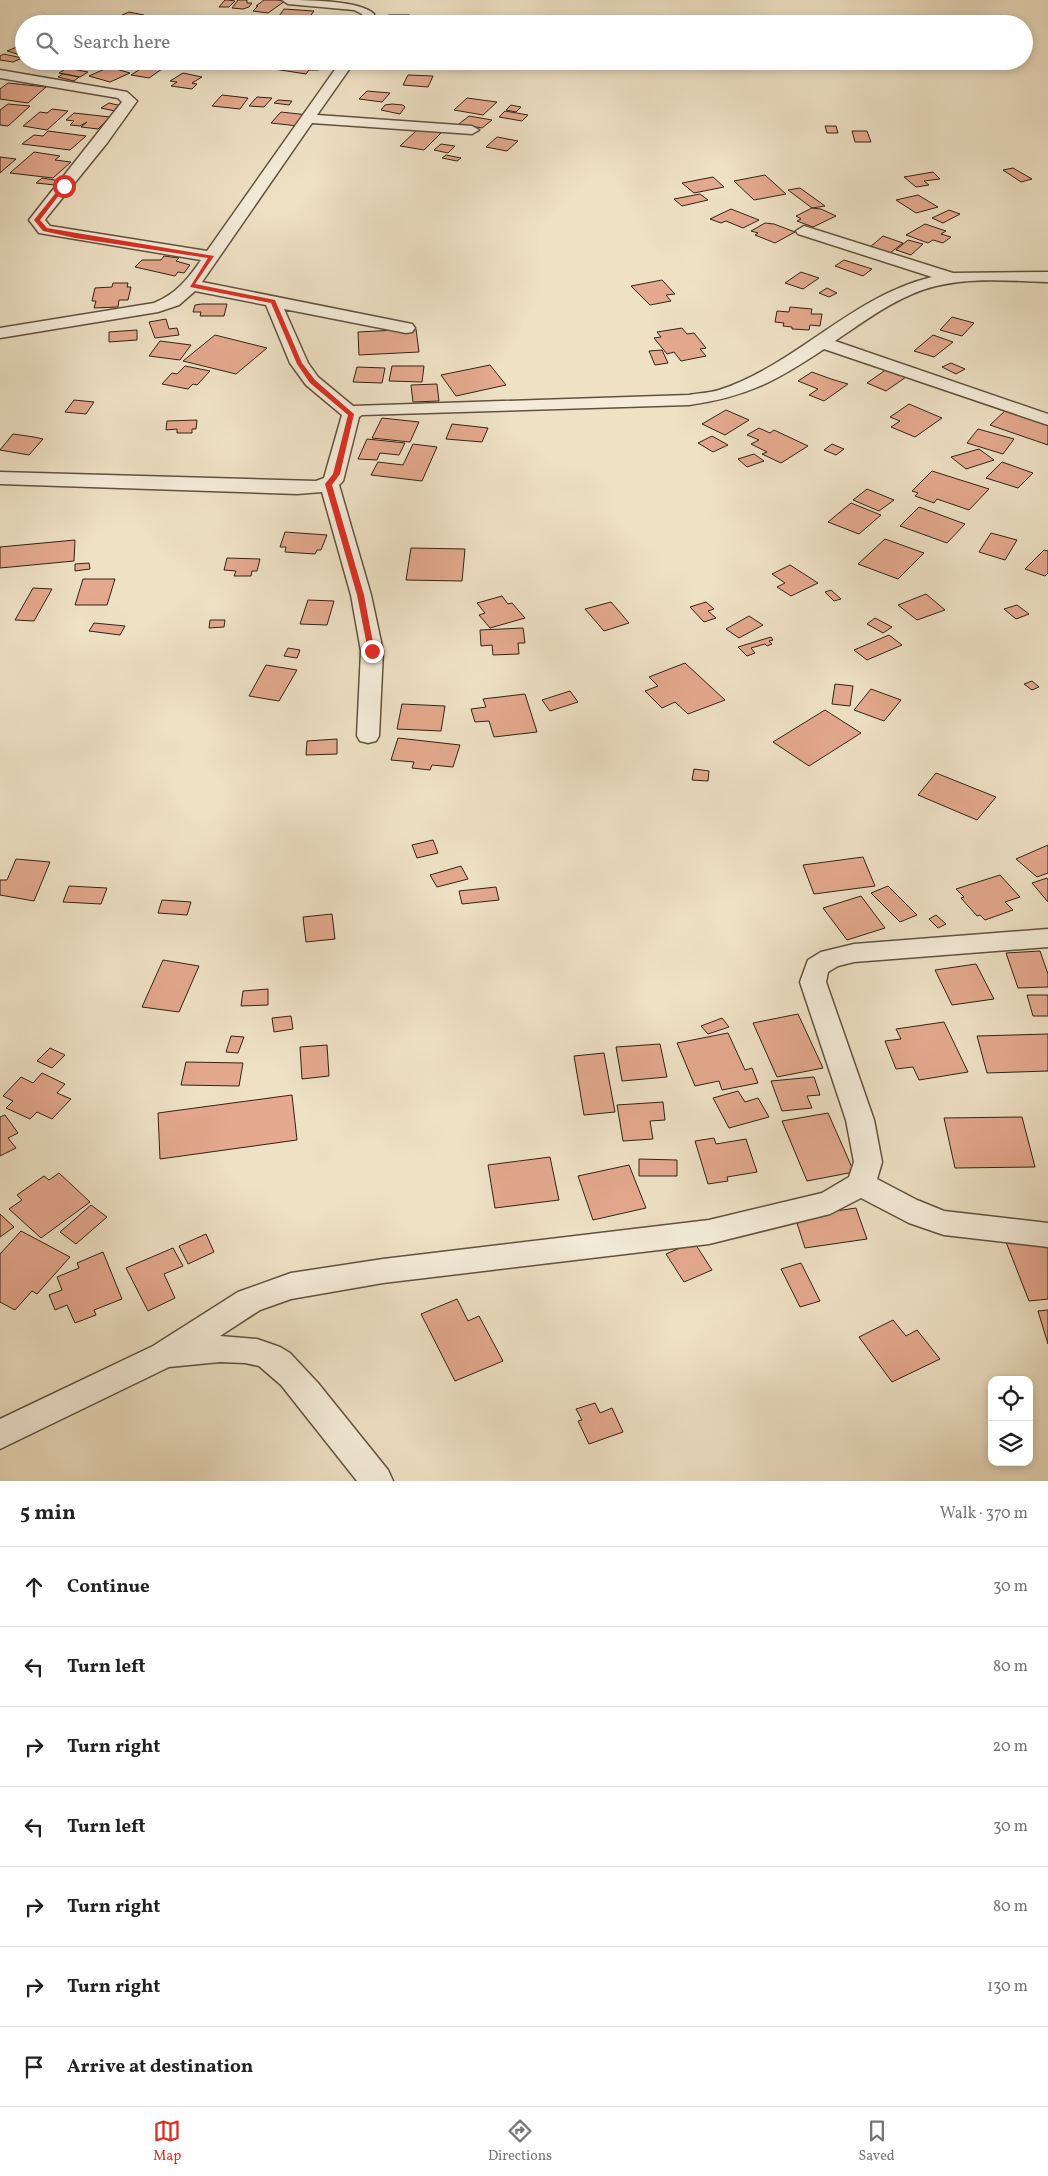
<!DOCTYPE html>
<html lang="en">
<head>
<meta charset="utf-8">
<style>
  body { margin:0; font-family:Vollkorn,serif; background:#f6f6f6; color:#222 }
  .controls { position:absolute; right:15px; bottom:15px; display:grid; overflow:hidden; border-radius:10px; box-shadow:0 2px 8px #0003 }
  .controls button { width:45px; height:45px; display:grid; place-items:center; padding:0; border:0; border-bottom:1px solid #e0e0e0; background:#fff; color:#222; font:25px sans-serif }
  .stop { position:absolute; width:15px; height:15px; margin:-11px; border:4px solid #d93025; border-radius:50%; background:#fff }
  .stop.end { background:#d93025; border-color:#fff; box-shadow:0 1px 5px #0008 }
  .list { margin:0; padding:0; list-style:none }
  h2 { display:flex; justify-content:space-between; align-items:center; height:65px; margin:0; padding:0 20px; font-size:21px }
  h2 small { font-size:16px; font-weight:400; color:#767676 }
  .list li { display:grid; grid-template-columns:32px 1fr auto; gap:15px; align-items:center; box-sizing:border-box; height:80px; padding:0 20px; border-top:1px solid #e0e0e0 }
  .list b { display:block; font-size:19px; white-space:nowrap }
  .list em { font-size:16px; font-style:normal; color:#767676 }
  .icon { flex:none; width:28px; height:28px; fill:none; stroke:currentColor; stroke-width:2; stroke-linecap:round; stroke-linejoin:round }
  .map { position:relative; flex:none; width:1048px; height:1481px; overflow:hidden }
  .search { position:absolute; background:#fff; box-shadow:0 2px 8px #0003; left:15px; right:15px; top:15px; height:55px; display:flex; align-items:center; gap:12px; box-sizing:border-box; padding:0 18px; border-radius:28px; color:#767676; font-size:19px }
  .sheet { height:625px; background:#fff }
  nav { display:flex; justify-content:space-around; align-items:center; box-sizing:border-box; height:70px; border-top:1px solid #e0e0e0; background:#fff; font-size:14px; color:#767676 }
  nav a { display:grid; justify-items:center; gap:2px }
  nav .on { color:#d93025 }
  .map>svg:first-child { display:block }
</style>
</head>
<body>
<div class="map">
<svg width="1048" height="1481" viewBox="0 0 1048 1481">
  <rect width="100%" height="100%" fill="#eee1c4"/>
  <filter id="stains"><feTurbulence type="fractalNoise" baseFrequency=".004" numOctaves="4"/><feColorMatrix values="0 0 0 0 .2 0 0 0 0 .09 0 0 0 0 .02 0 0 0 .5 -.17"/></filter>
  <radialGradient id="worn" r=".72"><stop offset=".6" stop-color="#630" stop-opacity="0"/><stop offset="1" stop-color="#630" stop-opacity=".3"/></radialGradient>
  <g fill="#e4a98f" stroke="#312313">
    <path d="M225,0H228L235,1L229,7H219Z"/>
    <path d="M238,0H247V3H252L249,7L243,9L232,8Z"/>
    <path d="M264,0H277L285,1L268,13L253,11L258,6H256Z"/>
    <path d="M284,9L314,11L308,19L279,16Z"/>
    <path d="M129,12L144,15L138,19L122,15Z"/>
    <rect x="389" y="15" width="20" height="5"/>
    <path d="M128,17L136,19L126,24L116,22Z"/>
    <path d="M24,44V56L7,51Z"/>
    <path d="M4,54L22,58L13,62L0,60V56Z"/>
    <path d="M279,61H324L319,70H309L306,74L274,69Z"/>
    <path d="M145,66L162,69L149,78L131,75Z"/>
    <path d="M109,67L130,73L110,82L89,76Z"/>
    <path d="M67,68L88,72L80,77L59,73Z"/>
    <path d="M183,73L202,77L192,83L197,84L192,89L171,86L177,82L170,81Z"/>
    <path d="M63,74L79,77L74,81L58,77Z"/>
    <path d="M408,75L433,76L428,87L403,85Z"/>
    <path d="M8,83L46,87L28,103L0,99V89Z"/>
    <path d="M367,91L390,93L382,102L359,99Z"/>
    <path d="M222,95L248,98L240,109L212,106Z"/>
    <path d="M257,97L272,98L264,107L249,106Z"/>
    <path d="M467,98L497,102L483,115L454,110Z"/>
    <path d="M278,100L292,101L289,105L274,103Z"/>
    <path d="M109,103L122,106L115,111L101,108Z"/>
    <path d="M8,104L30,106L8,126L0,125V110Z"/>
    <path d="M392,104L403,105L405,107L400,114L381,110L385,105Z"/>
    <path d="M511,105L521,107L516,112L506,110Z"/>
    <path d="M52,109L68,111L47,130L23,126L40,112L47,113Z"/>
    <path d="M505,111L528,115L522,121L499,117Z"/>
    <path d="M281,112L308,115L298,126L271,123Z"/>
    <path d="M74,113L110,117L98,129L81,127L87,122L80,126L70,125L74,121L66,120Z"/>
    <path d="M469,116L492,120L482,128L459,124Z"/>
    <path d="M825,126H836L838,133H827Z"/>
    <path d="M418,129L441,133L424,150L400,146Z"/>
    <path d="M48,131L86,136L70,150L22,144L34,135L43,136Z"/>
    <path d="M852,131H867L871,142H855Z"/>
    <path d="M497,137L518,141L507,151L486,147Z"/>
    <path d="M441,144L455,146L448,153L434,150Z"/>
    <path d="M34,152L60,156L55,160L71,162L53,178L10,173Z"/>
    <path d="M446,155L461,158L457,161L442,158Z"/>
    <path d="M0,157L16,159L0,173Z"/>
    <path d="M1013,168L1032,179L1021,182L1003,170Z"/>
    <path d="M933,172L940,179L924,181L929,185L916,187L904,177Z"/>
    <path d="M765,175L786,194L754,200L734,181Z"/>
    <path d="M713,177L724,187L694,193L682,183Z"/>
    <path d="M42,178L61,181L55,185L36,183Z"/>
    <path d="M800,188L825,206L812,208L788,190Z"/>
    <path d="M700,194L708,200L682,206L674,199Z"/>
    <path d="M918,195L938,207L916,213L896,200Z"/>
    <path d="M812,208L821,209L836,216L813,227L797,221L801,219L796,216Z"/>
    <path d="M731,209L759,220L743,228L726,221L721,223L710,219Z"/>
    <path d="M949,210L960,214L943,223L932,218Z"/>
    <path d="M765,223L774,224L795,232L775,243L755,235L758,233L751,231Z"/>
    <path d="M925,224L946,231L941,234L951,237L943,243L933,240L928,243L906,235Z"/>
    <path d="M883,236L903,243L890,253L870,247Z"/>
    <path d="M908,240L923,244L911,255L896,250Z"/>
    <path d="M164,256L179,258L176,261L190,265L184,273L178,272L175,276L135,267L142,260H161Z"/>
    <path d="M844,260L872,269L863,276L835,266Z"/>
    <path d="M801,272L819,278L803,289L785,283Z"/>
    <path d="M662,280L675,294L666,295L671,301L650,305L631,286Z"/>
    <path d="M113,283H128L127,287H131L128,300H119L118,307L94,308L96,301H92L95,288L112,287Z"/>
    <path d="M827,288L837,293L829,297L819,293Z"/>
    <path d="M202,304H227L224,316H200L201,312H193L195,305Z"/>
    <path d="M790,307L812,309L811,314H822L820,326L810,325L809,330L792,329V327L783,326L784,323L775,322L777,311L789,312Z"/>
    <path d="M952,317L974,323L962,336L940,330Z"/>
    <path d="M166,319L169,329L177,328L179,335L155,338L149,322Z"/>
    <path d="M682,328L687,334L694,333L706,348L700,349L706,356L681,361L674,352L667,354L654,338L661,337L657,332Z"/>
    <path d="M416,329L419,352L359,355L358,332Z"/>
    <path d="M137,330V340L109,342V332Z"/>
    <path d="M215,335L267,348L236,374L183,361Z"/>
    <path d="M933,335L953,342L934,357L914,351Z"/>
    <path d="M160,341L191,345L180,360L149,356Z"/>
    <path d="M662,350L668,363L655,365L649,351Z"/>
    <path d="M951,363L965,369L956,374L942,367Z"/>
    <path d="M490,365L506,385L456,396L441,375Z"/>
    <path d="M185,366L210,371L197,385L193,384L188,389L162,384L172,373L177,374Z"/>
    <path d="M392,366H424L422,382L389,381Z"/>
    <path d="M357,367L385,368L382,383L353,382Z"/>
    <path d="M887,369L906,377L886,391L867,383Z"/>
    <path d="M812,372L831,379L848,384L824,401L809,395L818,389L798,381Z"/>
    <path d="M437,384L439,401L413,402L411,385Z"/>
    <path d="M74,400L94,402L86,414L65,412Z"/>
    <path d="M909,404L942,418L915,437L891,427L900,421L890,417Z"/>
    <path d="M1007,409L1048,423V445L990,425Z"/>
    <path d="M726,410L749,420L725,435L702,424Z"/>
    <path d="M382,418L419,422L410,442L372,438Z"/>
    <path d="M197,420L196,429H192V433H177V429L166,430L167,421Z"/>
    <path d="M452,424L488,428L482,442L446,439Z"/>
    <path d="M759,428L770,433L774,430L808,446L781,463L762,454L767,452L751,444L759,440L747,435Z"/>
    <path d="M978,429L1014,439L1003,454L967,443Z"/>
    <path d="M13,434L34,437L43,439L29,455L0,450Z"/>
    <path d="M712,436L728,445L713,452L698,443Z"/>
    <path d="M367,439L405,443L399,455L380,453L377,460L358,459Z"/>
    <path d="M413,444L437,447L422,481L371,475L378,462L403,465Z"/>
    <path d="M832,444L844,449L836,455L824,450Z"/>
    <path d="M979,449L994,460L966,469L951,457Z"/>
    <path d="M754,454L764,461L747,467L738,459Z"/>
    <path d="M1002,462L1033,473L1018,488L986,478Z"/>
    <path d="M932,471L989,489L969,510L937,499L934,503L915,496L918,493L912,491Z"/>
    <path d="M867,489L894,500L879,511L853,500Z"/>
    <path d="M851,503L881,515L859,534L828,522Z"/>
    <path d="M919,507L965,524L947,543L900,526Z"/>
    <path d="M285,532L327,535L321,550H317L315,554L285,552L286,547H280Z"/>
    <path d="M991,533L1017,540L1005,560L979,552Z"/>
    <path d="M885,539L924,553L898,579L858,564Z"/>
    <path d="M75,540L74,561L0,568V547Z"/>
    <path d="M411,548L465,549L462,581L406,580Z"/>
    <path d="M1044,550L1048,551V573L1045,576L1025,569Z"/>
    <path d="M227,558L260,559L257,571H252L251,576H234L236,571L224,570Z"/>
    <path d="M89,563L90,569L75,571V564Z"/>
    <path d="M790,565L818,583L791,596L777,587L785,583L772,574Z"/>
    <path d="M83,579H115L107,605H75Z"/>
    <path d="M33,588L52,589L34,621L15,620Z"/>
    <path d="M831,590L841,599L834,601L825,592Z"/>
    <path d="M926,594L945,610L917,620L898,605Z"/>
    <path d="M502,596L508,604L512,603L525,618L490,628L479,615L485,613L477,603Z"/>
    <path d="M308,600L334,601L327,625L300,624Z"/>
    <path d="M611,602L629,623L604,631L585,609Z"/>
    <path d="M706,602L714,609L708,611L716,618L704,622L690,607Z"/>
    <path d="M1017,605L1029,614L1016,619L1004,609Z"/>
    <path d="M749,616L763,625L739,638L726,629Z"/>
    <path d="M875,618L892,627L883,633L867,624Z"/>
    <path d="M210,620H225L224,627L209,628Z"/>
    <path d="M94,623L125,626L120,635L89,631Z"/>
    <path d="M523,628L525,643H518L519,654L493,655L492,645L481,646L480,630Z"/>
    <path d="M889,635L902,645L867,660L854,650Z"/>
    <path d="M771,637L773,640L769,641L772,644L767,646L765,644L751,648L755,653L747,656L738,647Z"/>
    <path d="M288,648L300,650L297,658L284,656Z"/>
    <path d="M685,663L725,700L688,714L675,702L662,708L645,691L658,686L649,677Z"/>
    <path d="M266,665L297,670L279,701L249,696Z"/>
    <path d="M1032,681L1039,687L1032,690L1024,684Z"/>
    <path d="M835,684L853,686L850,706L832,704Z"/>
    <path d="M871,689L901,700L884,721L854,710Z"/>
    <path d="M570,691L578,702L550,711L542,700Z"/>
    <path d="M525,694L537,732L494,737L489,721L475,722L471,709L486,707L483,699Z"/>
    <path d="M402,704L445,706L441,731L397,729Z"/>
    <path d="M825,710L861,733L809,766L773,742Z"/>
    <path d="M398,738L460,745L453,767L432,765L430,770L412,768L414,762L391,760Z"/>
    <path d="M337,739V754L306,755L307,741Z"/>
    <path d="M694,769L709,771L708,781L692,780Z"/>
    <path d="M936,773L996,797L977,820L918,795Z"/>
    <path d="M433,840L438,853L417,858L412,845Z"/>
    <path d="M1048,845V873L1037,877L1016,859Z"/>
    <path d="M863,857L875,886L814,894L803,865Z"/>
    <path d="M16,859L50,862L34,901L0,895V880H7Z"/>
    <path d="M461,866L468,879L437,887L430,875Z"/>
    <path d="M1000,875L1020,897L1005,902L1013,910L985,920L980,915L977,916L961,898L964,897L956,889Z"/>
    <path d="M1047,878L1048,880V902L1032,883Z"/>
    <path d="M69,886L107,888L101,904L63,902Z"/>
    <path d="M888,886L917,915L900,922L871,893Z"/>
    <path d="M496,887L499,900L462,904L459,891Z"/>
    <path d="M861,896L885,928L847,940L823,908Z"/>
    <path d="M162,900L191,902L187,915L158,913Z"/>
    <path d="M332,914L335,939L306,942L303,917Z"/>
    <path d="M936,915L946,924L938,928L929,919Z"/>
    <path d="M1040,951L1048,974V987L1018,988L1006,953Z"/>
    <path d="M163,960L199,966L179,1012L142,1007Z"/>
    <path d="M976,964L994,999L952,1005L935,970Z"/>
    <path d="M268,989V1005L241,1006L243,991Z"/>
    <path d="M1027,995H1048V1016H1033Z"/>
    <path d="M798,1014L823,1068L777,1077L753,1023Z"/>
    <path d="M291,1016L293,1029L274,1032L272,1018Z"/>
    <path d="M722,1018L729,1027L708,1034L701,1026Z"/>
    <path d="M944,1022L968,1072L919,1080L913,1067L896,1069L885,1041L901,1039L896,1029Z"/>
    <path d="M728,1033L745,1070L752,1068L758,1083L722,1090L719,1081L695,1086L677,1043Z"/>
    <path d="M1048,1034V1071L987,1073L977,1036Z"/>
    <path d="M231,1036L244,1037L238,1053L226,1052Z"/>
    <path d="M660,1044L667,1077L622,1081L616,1047Z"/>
    <path d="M327,1045L329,1076L302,1079L300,1047Z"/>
    <path d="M50,1048L65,1055L52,1068L37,1061Z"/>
    <path d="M604,1053L615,1112L584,1115L574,1056Z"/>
    <path d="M186,1062L243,1063L239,1086L181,1085Z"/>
    <path d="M42,1073L65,1084L57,1093L71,1099L52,1119L37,1112L30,1119L6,1108L13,1101L3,1096L21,1077L33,1083Z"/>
    <path d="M814,1077L820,1095L807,1096L812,1108L782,1111L771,1081Z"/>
    <path d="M738,1091L745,1102L758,1098L769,1117L729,1128L713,1098Z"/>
    <path d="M292,1095L297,1140L160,1159L158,1113Z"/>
    <path d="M663,1102L665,1120L650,1121L653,1139L623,1141L617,1105Z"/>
    <path d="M828,1113L854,1172L807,1181L782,1121Z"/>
    <path d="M5,1115L18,1133L8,1138L16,1148L0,1156V1117Z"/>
    <path d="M1022,1117L1035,1167L955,1168L944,1118Z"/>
    <path d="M714,1138L716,1144L746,1139L757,1172L727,1177L728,1181L708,1184L695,1141Z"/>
    <path d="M550,1157L559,1200L495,1208L488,1165Z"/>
    <path d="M639,1159L677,1160V1176H639Z"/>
    <path d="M629,1165L646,1208L593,1220L578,1176Z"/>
    <path d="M59,1173L90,1202L41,1238L9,1209L22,1200L17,1195L44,1176L49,1180Z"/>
    <path d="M91,1205L107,1217L76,1244L60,1232Z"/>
    <path d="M856,1208L867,1239L805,1248L795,1217Z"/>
    <path d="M0,1214L14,1227L0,1237Z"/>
    <path d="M21,1231L70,1257L37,1294L32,1291L15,1310L0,1302V1254Z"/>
    <path d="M206,1234L214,1252L188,1264L179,1246Z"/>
    <path d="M1048,1237V1299L1029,1301L1006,1242Z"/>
    <path d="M694,1242L712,1270L684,1282L666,1254Z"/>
    <path d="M173,1248L183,1266L164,1274L175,1298L148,1311L126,1268Z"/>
    <path d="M103,1252L122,1299L94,1310L96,1315L75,1323L67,1305L55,1310L49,1295L62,1290L57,1277L79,1268L77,1263Z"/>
    <path d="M801,1263L820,1301L800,1307L781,1269Z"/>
    <path d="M457,1299L468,1321L479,1316L503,1361L455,1381L421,1314Z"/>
    <path d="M1048,1310V1344L1038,1311Z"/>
    <path d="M893,1320L906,1336L917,1330L940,1359L892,1382L859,1337Z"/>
    <path d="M595,1403L600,1413L612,1408L623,1432L589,1444L578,1421L582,1420L576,1409Z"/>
  </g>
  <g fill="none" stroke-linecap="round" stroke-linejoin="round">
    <g stroke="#60523f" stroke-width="3">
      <g id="minor">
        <path d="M282,0C305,0 360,0 374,14V24H361L362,14L354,10L288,4Z"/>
        <path d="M341,61H355L317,115L472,126L479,130L472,134L312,123L202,282L412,324L415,328L412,332L406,333L284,309L308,363L318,377L353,406L689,395C699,393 710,393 719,390C796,365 852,296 932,277L798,234L796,231L804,226L953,273L1048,272V282C1011,281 972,277 936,286C899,295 866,320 835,341L1048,414V425L824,349C776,381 747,397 689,405L362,415L359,417L343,481L339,485L371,595L383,651L379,736L376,741L368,743L360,741L357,736L361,651L351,595L322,492L297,494L0,484V472L316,481L324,478L342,415L306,385L290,363L266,305L195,291L179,305L158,312L0,338V328L154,303C176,294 188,279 201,260L39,233L29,220L122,102L118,98L0,78V70L122,91L127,92L137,101L107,143L47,217L45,220L50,226L207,251Z"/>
        <path d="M1048,929V947L854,962L838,966L828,972L826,982L874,1120L882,1162L877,1179L917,1200L944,1211L1048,1223V1247L944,1235L909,1223L861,1198L830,1214L709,1244L383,1283L291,1299L260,1310L220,1336L257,1339L280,1347L290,1353L318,1383L388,1470L393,1481H357L281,1385L259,1366L245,1363L220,1362L169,1367L0,1449V1419L153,1346L238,1292L291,1273L383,1259L709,1220L822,1193L849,1177L854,1162L846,1120L800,982L808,960L821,952L854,944Z"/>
      </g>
    </g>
    <use href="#minor" fill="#f4ecd9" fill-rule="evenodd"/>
  </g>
  <path fill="#d93025" d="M62,185L66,186L40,220L47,228L214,256L195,284L275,300L302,363L315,380L354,414L340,474L332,485L364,595L375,653L368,651L357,595L325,484L333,474L348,415L310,383L297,364L271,303L190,287L208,258L75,238L43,231L34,220Z"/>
  <rect width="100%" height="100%" filter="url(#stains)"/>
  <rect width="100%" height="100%" fill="url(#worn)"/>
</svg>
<div class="controls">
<button><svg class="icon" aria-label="locate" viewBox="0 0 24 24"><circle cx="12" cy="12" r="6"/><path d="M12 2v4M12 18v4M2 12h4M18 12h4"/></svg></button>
<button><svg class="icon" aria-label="layers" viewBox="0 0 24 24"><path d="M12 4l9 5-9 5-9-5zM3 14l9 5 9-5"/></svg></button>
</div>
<div class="stop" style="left:64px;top:186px"></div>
<div class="stop end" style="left:372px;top:651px"></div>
<div class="search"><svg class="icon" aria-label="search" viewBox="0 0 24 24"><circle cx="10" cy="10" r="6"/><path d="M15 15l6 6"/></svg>Search here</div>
</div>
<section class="sheet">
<h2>5 min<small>Walk · 370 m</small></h2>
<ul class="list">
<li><svg class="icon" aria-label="ahead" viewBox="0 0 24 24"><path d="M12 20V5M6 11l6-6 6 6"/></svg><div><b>Continue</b></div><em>30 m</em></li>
<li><svg class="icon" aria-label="left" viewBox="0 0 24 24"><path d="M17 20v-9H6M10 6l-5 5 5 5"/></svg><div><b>Turn left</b></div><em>80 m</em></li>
<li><svg class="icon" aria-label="right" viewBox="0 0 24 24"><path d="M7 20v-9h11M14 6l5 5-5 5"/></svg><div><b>Turn right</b></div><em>20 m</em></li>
<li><svg class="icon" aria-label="left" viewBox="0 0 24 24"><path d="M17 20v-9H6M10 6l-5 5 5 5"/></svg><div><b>Turn left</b></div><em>30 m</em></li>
<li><svg class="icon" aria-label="right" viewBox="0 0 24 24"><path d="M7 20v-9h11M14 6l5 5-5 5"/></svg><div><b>Turn right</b></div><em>80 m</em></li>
<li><svg class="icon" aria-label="right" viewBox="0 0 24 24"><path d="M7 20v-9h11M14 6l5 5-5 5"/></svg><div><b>Turn right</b></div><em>130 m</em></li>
<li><svg class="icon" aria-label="arrive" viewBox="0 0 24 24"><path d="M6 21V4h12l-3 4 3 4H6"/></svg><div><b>Arrive at destination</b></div></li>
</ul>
</section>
<nav>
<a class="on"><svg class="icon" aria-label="map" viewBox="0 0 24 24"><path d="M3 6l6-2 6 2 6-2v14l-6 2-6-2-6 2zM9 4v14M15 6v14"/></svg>Map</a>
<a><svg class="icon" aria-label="directions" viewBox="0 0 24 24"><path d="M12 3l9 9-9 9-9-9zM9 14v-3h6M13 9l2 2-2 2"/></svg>Directions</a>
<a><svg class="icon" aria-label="saved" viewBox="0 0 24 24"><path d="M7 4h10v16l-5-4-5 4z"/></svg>Saved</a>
</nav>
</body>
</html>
